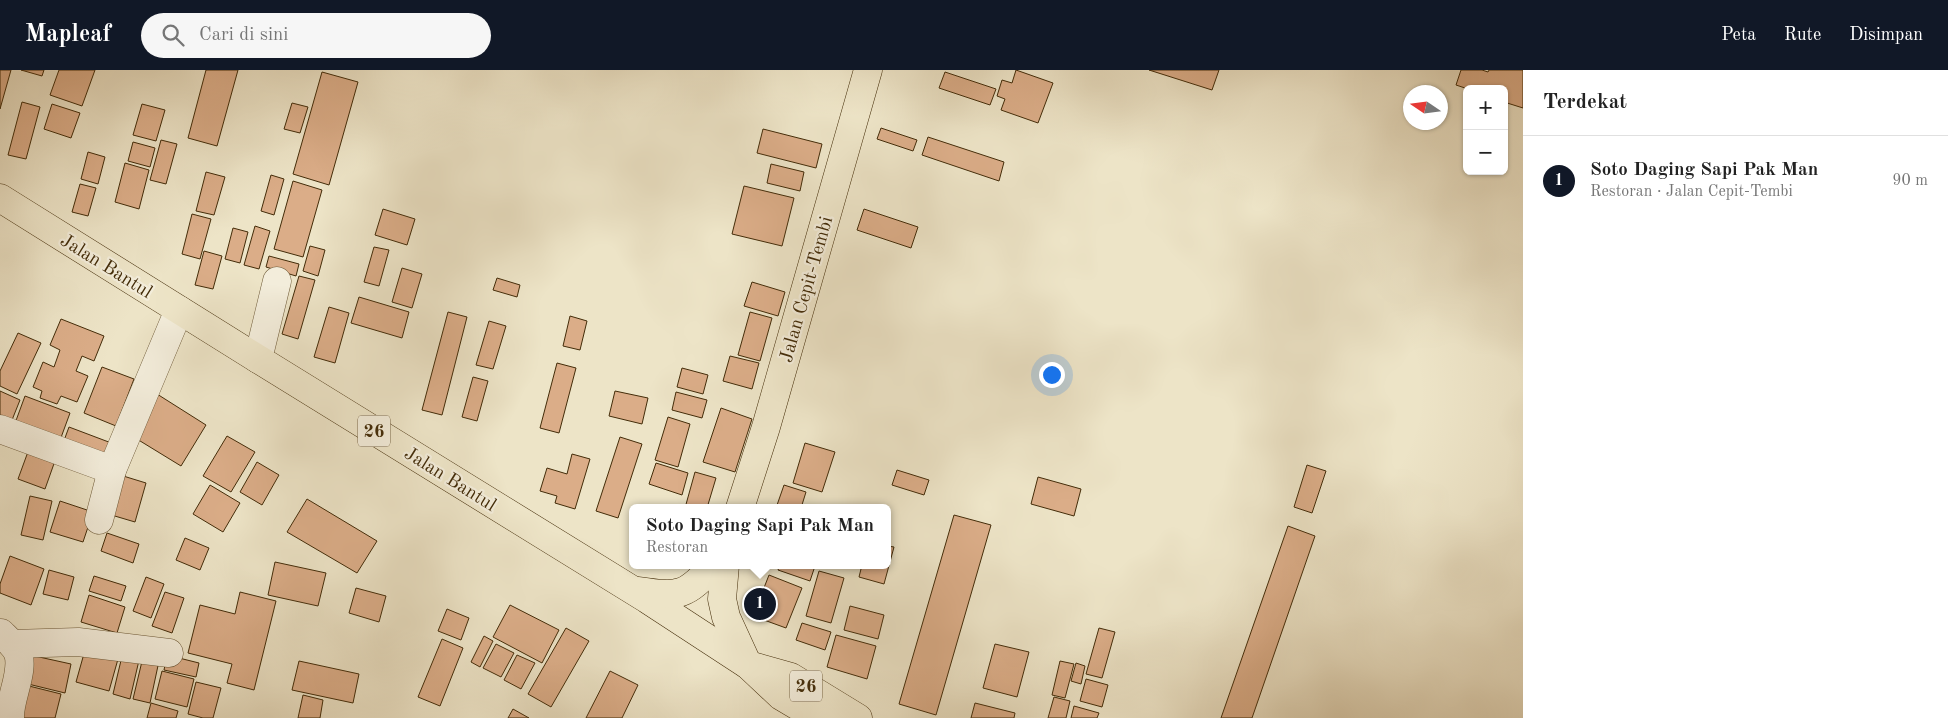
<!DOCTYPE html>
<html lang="id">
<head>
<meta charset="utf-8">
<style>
  body { margin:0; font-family:"Old Standard TT",serif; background:#f6f6f6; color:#222 }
  .controls { position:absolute; right:15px; top:15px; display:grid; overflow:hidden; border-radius:8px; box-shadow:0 1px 4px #0004 }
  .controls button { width:45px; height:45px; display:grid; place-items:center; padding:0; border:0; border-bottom:1px solid #e0e0e0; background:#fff; color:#222; font:25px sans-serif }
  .compass { position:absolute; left:1403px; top:15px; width:45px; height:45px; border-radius:50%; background:#fff; box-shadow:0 1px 4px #0004; rotate:283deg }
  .you { position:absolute; left:1051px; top:304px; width:18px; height:18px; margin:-12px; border:4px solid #fff; border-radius:50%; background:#1a73e8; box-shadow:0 0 0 8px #1a73e833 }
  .badge { display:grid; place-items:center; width:32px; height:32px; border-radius:50%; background:#111827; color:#fff; font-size:16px; font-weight:700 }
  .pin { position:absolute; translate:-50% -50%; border:2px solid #fff; box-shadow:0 1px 5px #0006 }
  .popup { position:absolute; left:629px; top:434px; width:262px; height:65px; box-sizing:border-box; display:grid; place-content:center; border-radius:8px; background:#fff; filter:drop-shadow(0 1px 4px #0005); font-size:16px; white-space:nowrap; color:#767676 }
  .popup b { font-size:19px; color:#222 }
  .popup::after { content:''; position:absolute; left:50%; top:100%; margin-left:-10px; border:10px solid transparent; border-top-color:#fff }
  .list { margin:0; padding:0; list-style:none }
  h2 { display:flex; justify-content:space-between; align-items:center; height:65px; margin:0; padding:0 20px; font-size:21px }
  h2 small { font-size:16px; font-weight:400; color:#767676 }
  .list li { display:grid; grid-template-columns:32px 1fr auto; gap:15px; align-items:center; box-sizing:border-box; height:90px; padding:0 20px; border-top:1px solid #e0e0e0 }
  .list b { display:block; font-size:19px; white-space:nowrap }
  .list p { margin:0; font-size:16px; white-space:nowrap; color:#767676 }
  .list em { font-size:16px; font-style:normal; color:#767676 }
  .icon { flex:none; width:28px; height:28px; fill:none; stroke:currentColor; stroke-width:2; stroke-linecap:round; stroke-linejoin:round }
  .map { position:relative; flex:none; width:1523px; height:648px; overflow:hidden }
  header { display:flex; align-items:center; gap:30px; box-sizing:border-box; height:70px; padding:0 25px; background:#111827; color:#fff }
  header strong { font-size:24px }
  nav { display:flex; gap:28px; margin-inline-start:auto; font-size:18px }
  .search { width:350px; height:45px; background:#f6f6f6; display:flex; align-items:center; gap:12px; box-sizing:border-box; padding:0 18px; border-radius:28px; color:#767676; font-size:19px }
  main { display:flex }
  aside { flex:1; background:#fff }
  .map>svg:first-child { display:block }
</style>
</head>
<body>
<header>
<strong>Mapleaf</strong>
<div class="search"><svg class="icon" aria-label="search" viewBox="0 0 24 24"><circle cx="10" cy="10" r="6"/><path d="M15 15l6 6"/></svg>Cari di sini</div>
<nav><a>Peta</a><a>Rute</a><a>Disimpan</a></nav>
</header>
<main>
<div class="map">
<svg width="1523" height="648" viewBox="0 0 1523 648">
  <rect width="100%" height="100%" fill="#ede4c7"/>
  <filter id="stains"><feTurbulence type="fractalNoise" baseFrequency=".004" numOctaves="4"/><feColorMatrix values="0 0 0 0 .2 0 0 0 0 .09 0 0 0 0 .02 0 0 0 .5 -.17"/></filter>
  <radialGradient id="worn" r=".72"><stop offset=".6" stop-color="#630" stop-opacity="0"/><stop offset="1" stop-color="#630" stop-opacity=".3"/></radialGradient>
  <g fill="#dbad88" stroke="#432c09">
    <path d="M0,0H11L0,39Z"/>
    <path d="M21,0H44L42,6Z"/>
    <path d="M59,0H95L82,36L50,25Z"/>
    <path d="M206,0H238L217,76L188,68Z"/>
    <path d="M1016,0L1053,13L1038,53L1001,40L1005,29L997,26L1002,10L1012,13Z"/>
    <path d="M1149,0H1219L1212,20Z"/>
    <path d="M1461,0H1482L1488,2L1489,0H1523V38L1504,32V19H1468L1456,15Z"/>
    <path d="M322,2L358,12L329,115L293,104Z"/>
    <path d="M945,2L996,19L990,35L939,18Z"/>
    <path d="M22,32L40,37L26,89L8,85Z"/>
    <path d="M292,33L308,37L300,63L284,59Z"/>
    <path d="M52,34L80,43L71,68L44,59Z"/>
    <path d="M142,34L165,40L156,71L133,65Z"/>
    <path d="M881,58L917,70L913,81L877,69Z"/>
    <path d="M763,59L822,74L816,98L757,83Z"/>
    <path d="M928,67L1004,92L999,111L922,85Z"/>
    <path d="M161,70L177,74L166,114L150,110Z"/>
    <path d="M133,72L155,78L150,97L128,91Z"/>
    <path d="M88,82L105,87L98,114L81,109Z"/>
    <path d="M125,93L149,100L139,139L115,132Z"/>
    <path d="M771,94L804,102L800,121L767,113Z"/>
    <path d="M206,102L225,107L214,145L196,141Z"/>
    <path d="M271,105L284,109L274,145L261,141Z"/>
    <path d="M293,111L322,120L303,187L274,179Z"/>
    <path d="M80,114L96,118L88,146L72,142Z"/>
    <path d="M744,116L794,128L782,176L732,164Z"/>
    <path d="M383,139L415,149L407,175L375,165Z"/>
    <path d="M864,139L918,157L911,178L857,160Z"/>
    <path d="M192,144L211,149L200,189L182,184Z"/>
    <path d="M255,156L270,161L259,199L244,195Z"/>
    <path d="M233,158L248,162L240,193L225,189Z"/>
    <path d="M310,176L325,180L318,206L303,201Z"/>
    <path d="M374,177L389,180L379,216L364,212Z"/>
    <path d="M204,181L222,186L213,219L195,215Z"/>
    <path d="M269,186L299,194L296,206L266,197Z"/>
    <path d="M402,198L422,204L412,238L392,232Z"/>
    <path d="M299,206L315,210L298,269L282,264Z"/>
    <path d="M497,208L520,215L517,227L493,220Z"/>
    <path d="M752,212L785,222L778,246L744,236Z"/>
    <path d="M359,227L409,242L402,268L351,253Z"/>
    <path d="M329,237L349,243L335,293L314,287Z"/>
    <path d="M448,242L467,247L442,345L422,340Z"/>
    <path d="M750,242L772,248L760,291L738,285Z"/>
    <path d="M570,246L587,251L580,280L563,276Z"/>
    <path d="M61,249L104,266L94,291L82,286L76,301L88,306L77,332L61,326L57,334L40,328L42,321L33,317L43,292L54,297L60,280L50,275Z"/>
    <path d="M489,251L506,256L493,299L476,295Z"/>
    <path d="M18,263L41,273L17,324L0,316V301Z"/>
    <path d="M730,286L759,293L752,319L723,311Z"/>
    <path d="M557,293L576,298L559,363L540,358Z"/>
    <path d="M102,297L134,309L116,356L84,343Z"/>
    <path d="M682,298L708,305L703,324L677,317Z"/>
    <path d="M473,307L488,311L477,351L462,347Z"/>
    <path d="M0,321L20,330L10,355L0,351Z"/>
    <path d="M615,321L648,328L642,354L609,346Z"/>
    <path d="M676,322L707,330L702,348L672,340Z"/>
    <path d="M157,324L206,355L181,396L132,366Z"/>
    <path d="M25,326L70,343L59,373L14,356Z"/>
    <path d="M721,338L752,349L735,402L703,392Z"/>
    <path d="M668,347L690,354L678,397L655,390Z"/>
    <path d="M69,357L114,374L106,393L62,376Z"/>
    <path d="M227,366L255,382L231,422L203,406Z"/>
    <path d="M620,367L642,374L618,448L596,441Z"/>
    <path d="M805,373L835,382L822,422L793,413Z"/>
    <path d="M29,379L56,388L45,419L18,409Z"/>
    <path d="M572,384L590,389L575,439L555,433L557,426L540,421L547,398L567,404Z"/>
    <path d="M257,392L279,405L262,435L240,422Z"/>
    <path d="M656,393L688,403L682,425L649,414Z"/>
    <path d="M1307,395L1326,401L1312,443L1294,437Z"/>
    <path d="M897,400L929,410L924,425L892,415Z"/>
    <path d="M695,402L716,408L707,438H685Z"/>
    <path d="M120,405L146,413L135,452L108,444Z"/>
    <path d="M1038,407L1081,419L1074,446L1031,434Z"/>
    <path d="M210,415L240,433L223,462L193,444Z"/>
    <path d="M784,415L806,422L801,438H776Z"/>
    <path d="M30,426L52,431L43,470L21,465Z"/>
    <path d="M307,429L377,471L357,503L287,462Z"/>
    <path d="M60,431L93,442L83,472L50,462Z"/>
    <path d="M954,445L991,455L936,645L899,634Z"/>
    <path d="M1288,456L1315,466L1252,648H1221Z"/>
    <path d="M107,463L139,474L133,493L101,481Z"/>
    <path d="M185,468L209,478L200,500L176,490Z"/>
    <path d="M888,476L894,477L884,514L859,507L862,495H888Z"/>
    <path d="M10,486L44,499L31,535L0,523V514Z"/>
    <path d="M275,492L326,503L318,536L268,525Z"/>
    <path d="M780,495H814L815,496L810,511L778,500Z"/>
    <path d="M49,500L74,507L68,530L43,524Z"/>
    <path d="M819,501L844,508L831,553L806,546Z"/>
    <path d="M769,505L802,518L786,558L753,546Z"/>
    <path d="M94,506L126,516L121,531L89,521Z"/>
    <path d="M146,507L164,514L151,548L133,541Z"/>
    <path d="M356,518L386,526L379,552L349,543Z"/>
    <path d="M165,522L184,528L172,563L152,556Z"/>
    <path d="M240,522L276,531L254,620L227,613L232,594L188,583L200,535L235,544Z"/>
    <path d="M89,525L125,537L117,563L81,552Z"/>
    <path d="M510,535L559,560L542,593L493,567Z"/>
    <path d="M850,536L884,545L878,569L844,560Z"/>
    <path d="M447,539L469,548L461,570L438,561Z"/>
    <path d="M802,553L831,562L825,580L796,570Z"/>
    <path d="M566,558L589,571L551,637L528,624Z"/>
    <path d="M1099,558L1115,562L1102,608L1086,604Z"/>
    <path d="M836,565L876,576L867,609L827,597Z"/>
    <path d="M484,566L493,571L480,597L471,592Z"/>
    <path d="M442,569L463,578L440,636L418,627Z"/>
    <path d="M496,574L514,583L501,607L483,598Z"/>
    <path d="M995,574L1029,582L1017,627L983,618Z"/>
    <path d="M85,580L118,589L109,621L76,612Z"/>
    <path d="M123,582L140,586L130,629L113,624Z"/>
    <path d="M30,585L71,594L65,623L24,613Z"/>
    <path d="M167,585L199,593L196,607L164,600Z"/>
    <path d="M517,585L535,593L521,619L504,610Z"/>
    <path d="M143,587L159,591L150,633L133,629Z"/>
    <path d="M299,591L359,604L353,633L292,620Z"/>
    <path d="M1060,591L1074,594L1065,628L1052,625Z"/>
    <path d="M1076,593L1085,596L1081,614L1071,611Z"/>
    <path d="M162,601L194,609L187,637L155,629Z"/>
    <path d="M610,601L638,615L622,648H586Z"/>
    <path d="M1086,609L1108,615L1102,637L1080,631Z"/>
    <path d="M196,612L221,618L213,648H203L188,644Z"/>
    <path d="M29,616L61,624L55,648H20Z"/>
    <path d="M303,625L323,630L320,648H298Z"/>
    <path d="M1054,627L1070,631L1066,648H1048Z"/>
    <path d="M151,633L178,641L176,648H147Z"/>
    <path d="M975,633L1015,643L1014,648H971Z"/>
    <path d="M1074,636L1099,643L1097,648H1071Z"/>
    <path d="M513,639L529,648H508Z"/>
  </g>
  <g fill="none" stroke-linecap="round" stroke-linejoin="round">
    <g stroke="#6e5a38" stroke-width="29">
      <g id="minor">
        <path d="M258,289L277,211"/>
        <path d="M0,359L112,400"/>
        <path d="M99,450L112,400L179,240"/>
        <path d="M1,563C7,569 13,574 17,581C26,599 9,628 10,648"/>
        <path d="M12,574L78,572L169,583"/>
      </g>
    </g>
    <g stroke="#432c09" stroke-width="29">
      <g id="major">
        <path d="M0,128L258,289L647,529L748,595L781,626L818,648"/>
        <path d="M740,438L766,357L868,0"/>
        <path d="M725,495L722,529L726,547L748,595"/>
        <path d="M639,521C680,527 686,526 714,495"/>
        <path d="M752,596L791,607L858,648"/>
      </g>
    </g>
    <use href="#minor" stroke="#f3eddb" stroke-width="28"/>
    <use href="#major" stroke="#ede4c7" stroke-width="28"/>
  </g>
  <g text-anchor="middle" stroke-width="4.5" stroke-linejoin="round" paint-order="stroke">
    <g fill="#f3eddb" stroke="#786648" stroke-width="1">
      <rect x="358" y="345.5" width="32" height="31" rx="4"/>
      <rect x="790" y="600.5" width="32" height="31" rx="4"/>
    </g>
    <g font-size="18" font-weight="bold" fill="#432c09">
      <text x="374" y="367">26</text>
      <text x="806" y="622">26</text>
    </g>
    <g font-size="19" fill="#432c09" stroke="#f3eddb">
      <text transform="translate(107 195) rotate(32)" y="7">Jalan Bantul</text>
      <text transform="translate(805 219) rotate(-74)" y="7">Jalan Cepit-Tembi</text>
      <text transform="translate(451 408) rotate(32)" y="7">Jalan Bantul</text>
    </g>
  </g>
  <rect width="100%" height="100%" filter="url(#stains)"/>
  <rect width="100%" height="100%" fill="url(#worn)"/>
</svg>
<div class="controls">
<button>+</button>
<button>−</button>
</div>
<svg class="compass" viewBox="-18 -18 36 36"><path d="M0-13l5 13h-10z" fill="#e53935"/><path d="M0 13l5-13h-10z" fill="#767676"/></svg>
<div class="you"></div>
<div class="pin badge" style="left:760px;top:534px">1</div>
<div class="popup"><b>Soto Daging Sapi Pak Man</b>Restoran</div>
</div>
<aside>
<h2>Terdekat<small></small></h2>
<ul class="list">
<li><span class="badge">1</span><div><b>Soto Daging Sapi Pak Man</b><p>Restoran · Jalan Cepit-Tembi</p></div><em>90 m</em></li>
</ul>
</aside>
</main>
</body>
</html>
